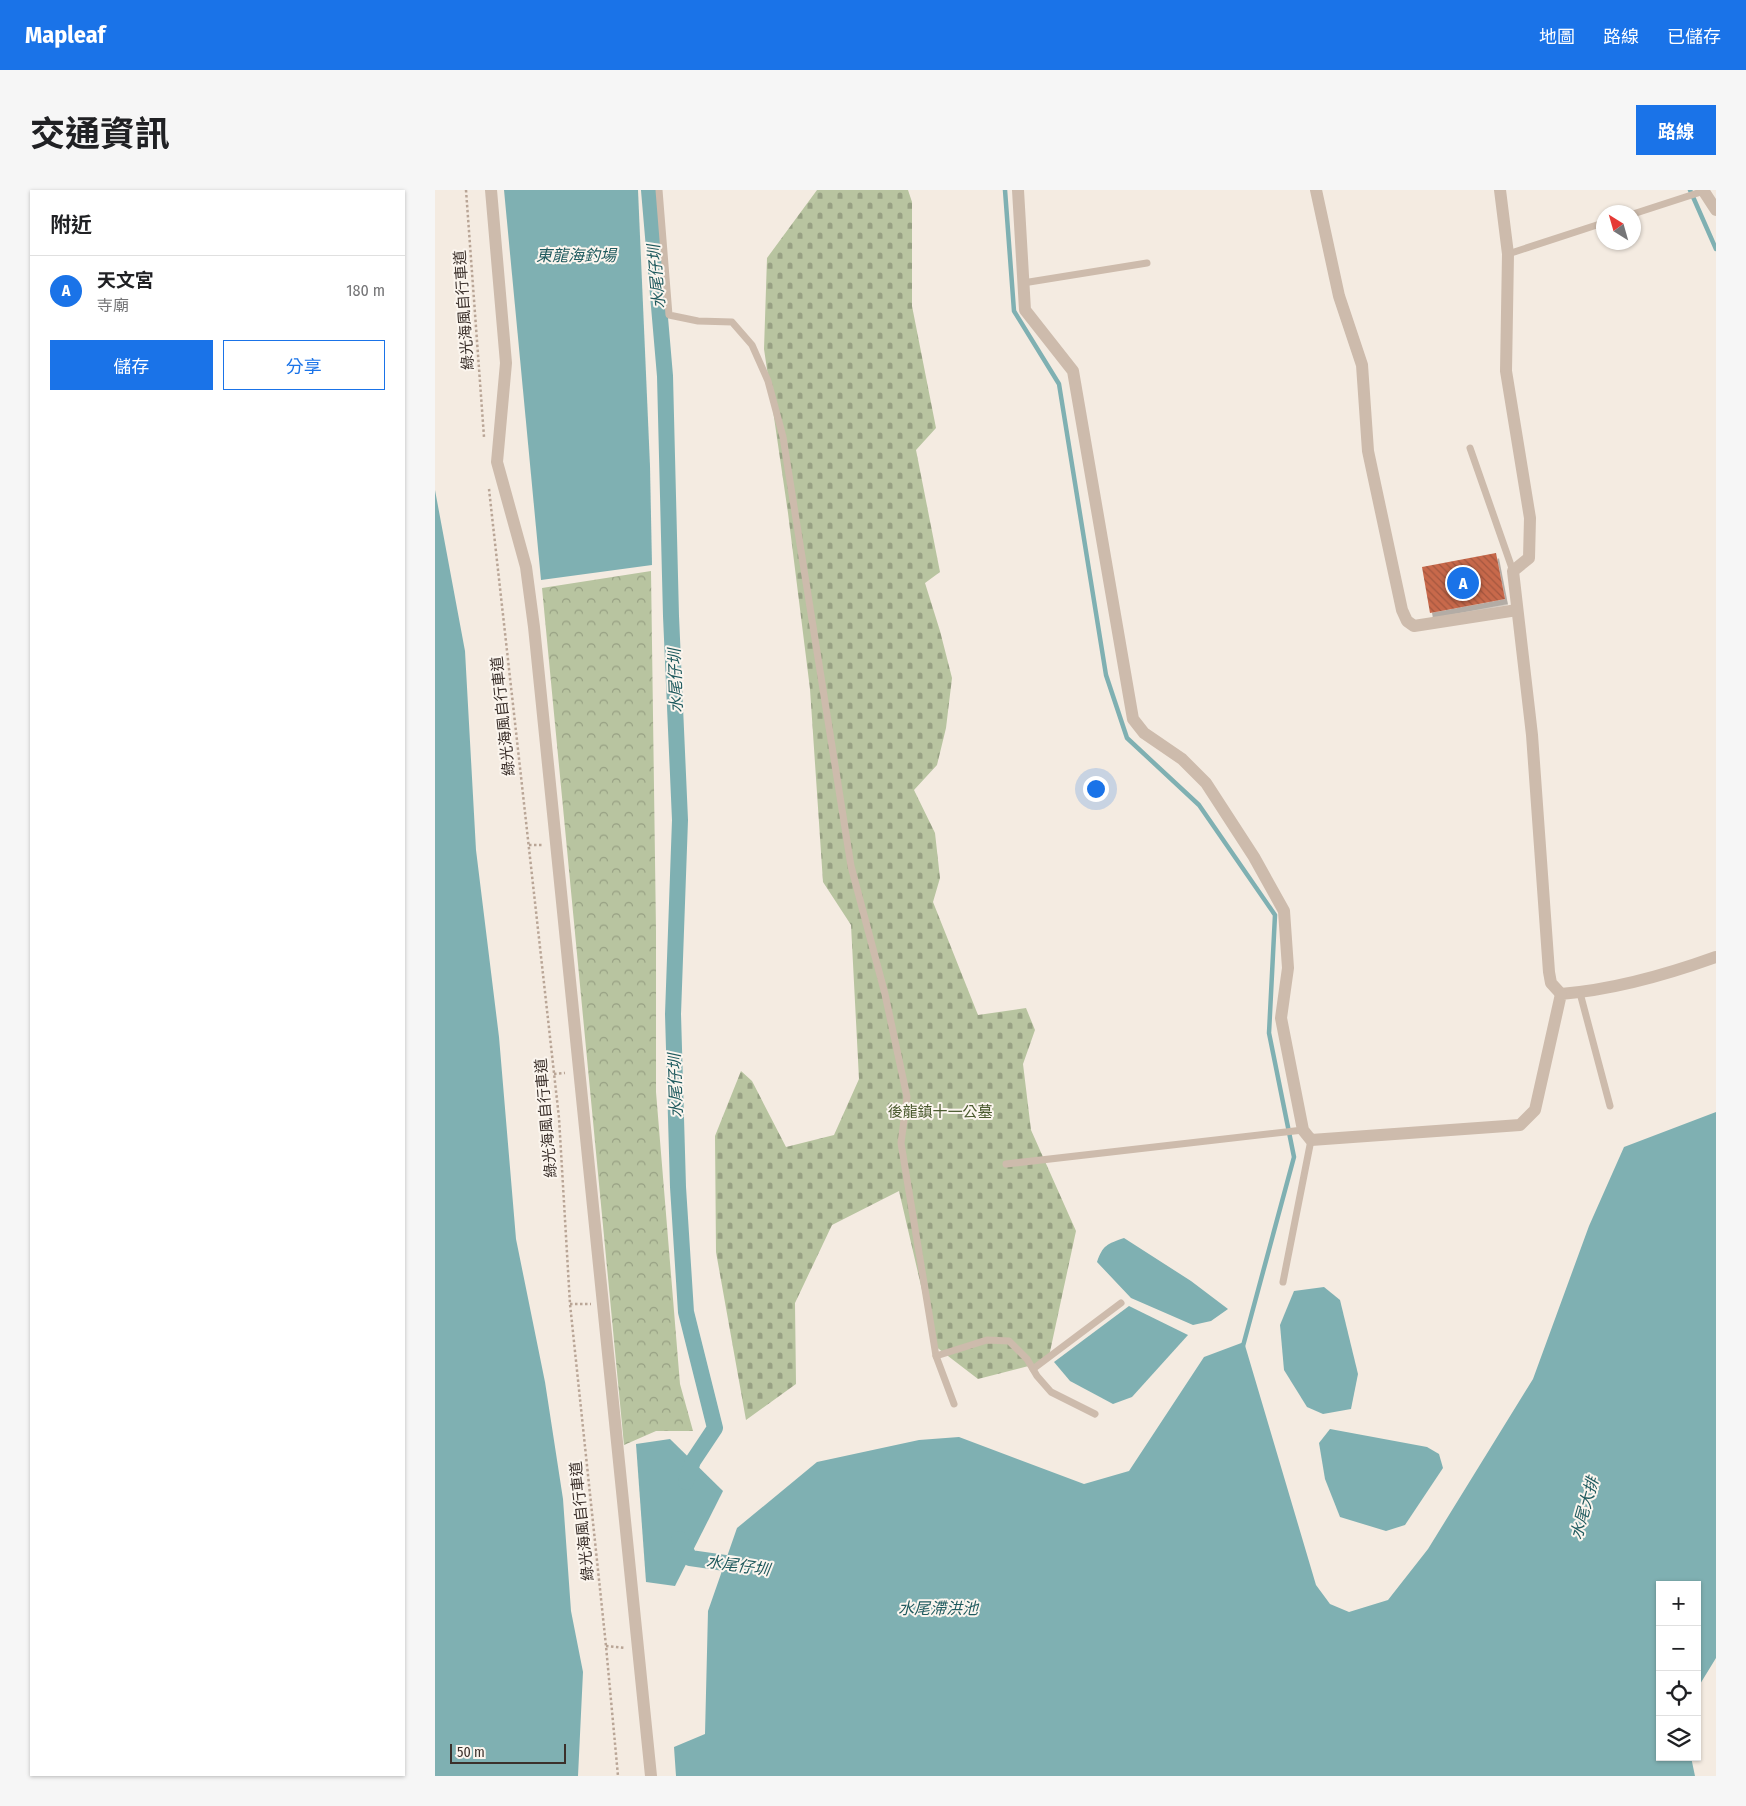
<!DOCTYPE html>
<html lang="zh-TW">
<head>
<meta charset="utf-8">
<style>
  body { margin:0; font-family:"Fira Sans Condensed","Noto Sans TC",sans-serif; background:#f6f6f6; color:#202124 }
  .controls { position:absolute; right:15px; bottom:15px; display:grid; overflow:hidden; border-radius:0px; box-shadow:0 1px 4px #0004 }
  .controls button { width:45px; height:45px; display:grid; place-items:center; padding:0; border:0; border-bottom:1px solid #e0e0e0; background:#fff; color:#202124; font:25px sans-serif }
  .compass { position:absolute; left:1161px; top:15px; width:45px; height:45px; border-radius:50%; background:#fff; box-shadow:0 1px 4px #0004; rotate:323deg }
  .scale { position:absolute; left:15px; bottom:12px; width:116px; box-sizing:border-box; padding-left:5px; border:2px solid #3b302b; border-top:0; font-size:14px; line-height:18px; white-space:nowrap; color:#3b302b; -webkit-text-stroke:4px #fbf5ee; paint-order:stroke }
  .you { position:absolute; left:660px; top:598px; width:18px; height:18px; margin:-12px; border:4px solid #fff; border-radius:50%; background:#1a73e8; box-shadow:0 0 0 8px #1a73e833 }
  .badge { display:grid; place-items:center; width:32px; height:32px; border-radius:50%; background:#1a73e8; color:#fff; font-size:16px; font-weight:700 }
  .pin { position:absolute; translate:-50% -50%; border:2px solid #fff; box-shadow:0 1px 5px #0006 }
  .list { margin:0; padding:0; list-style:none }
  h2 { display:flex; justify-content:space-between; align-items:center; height:65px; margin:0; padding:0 20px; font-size:21px }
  h2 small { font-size:16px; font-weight:400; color:#757577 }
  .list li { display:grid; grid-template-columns:32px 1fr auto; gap:15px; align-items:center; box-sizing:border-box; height:70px; padding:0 20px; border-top:1px solid #e0e0e0 }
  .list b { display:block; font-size:19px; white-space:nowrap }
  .list p { margin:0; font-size:16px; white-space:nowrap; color:#757577 }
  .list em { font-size:16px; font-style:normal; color:#757577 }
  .actions { display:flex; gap:10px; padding:15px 20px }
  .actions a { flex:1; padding:11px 0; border:1px solid #1a73e8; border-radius:0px; text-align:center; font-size:18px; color:#1a73e8 }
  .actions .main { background:#1a73e8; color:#fff }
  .icon { flex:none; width:28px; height:28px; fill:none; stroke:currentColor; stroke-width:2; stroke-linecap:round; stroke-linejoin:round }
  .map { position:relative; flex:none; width:1281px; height:1586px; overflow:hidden; border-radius:0px }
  header { display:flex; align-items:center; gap:30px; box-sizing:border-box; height:70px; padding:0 25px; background:#1a73e8; color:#fff }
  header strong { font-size:24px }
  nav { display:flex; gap:28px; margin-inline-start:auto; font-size:18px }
  .intro { display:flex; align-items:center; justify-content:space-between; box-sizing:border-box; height:120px; padding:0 30px }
  h1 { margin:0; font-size:35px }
  .button { padding:12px 22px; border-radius:0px; background:#1a73e8; color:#fff; font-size:18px; font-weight:700 }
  main { display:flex; gap:30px; padding:0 30px }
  aside { flex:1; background:#fff; border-radius:0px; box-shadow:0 1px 4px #0004 }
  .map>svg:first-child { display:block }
</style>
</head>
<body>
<header>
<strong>Mapleaf</strong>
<nav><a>地圖</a><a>路線</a><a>已儲存</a></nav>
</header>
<div class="intro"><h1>交通資訊</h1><a class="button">路線</a></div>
<main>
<aside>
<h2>附近<small></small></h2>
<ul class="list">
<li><span class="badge">A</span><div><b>天文宮</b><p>寺廟</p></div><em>180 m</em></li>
</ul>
<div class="actions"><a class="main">儲存</a><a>分享</a></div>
</aside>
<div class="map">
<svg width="1281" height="1586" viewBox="0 0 1281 1586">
  <defs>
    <pattern id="forest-crowns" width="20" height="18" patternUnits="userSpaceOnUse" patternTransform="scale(1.25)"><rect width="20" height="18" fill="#b8c4a0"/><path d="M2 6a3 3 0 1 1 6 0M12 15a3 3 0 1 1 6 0" fill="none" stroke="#97a083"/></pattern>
    <pattern id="cemetery-stones" width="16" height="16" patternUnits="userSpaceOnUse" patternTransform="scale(1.25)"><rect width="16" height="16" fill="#b8c4a0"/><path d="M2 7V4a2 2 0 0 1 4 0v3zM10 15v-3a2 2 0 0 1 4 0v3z" fill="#97a083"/></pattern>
    <pattern id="building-back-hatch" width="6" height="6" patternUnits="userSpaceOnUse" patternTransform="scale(1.25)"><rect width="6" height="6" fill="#c8694b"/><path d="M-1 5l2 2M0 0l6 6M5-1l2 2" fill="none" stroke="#a4573f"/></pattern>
    <filter id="shadow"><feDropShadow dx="3" dy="5.5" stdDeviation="0" flood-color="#0004"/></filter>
  </defs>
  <rect width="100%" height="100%" fill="#f4ebe1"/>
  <path fill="url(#forest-crowns)" d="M216,381L221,741V902L245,1194L258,1241H221L189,1255L107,398Z"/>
  <path fill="url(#cemetery-stones)" d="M382,0H473L477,12V116L501,238L481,260L505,382L490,393L505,441L517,488L511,538L502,575L479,600L500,643L505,688L498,712L543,825L591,818L600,840L588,874L596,940L641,1041L613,1171L543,1189L500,1156L464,1001L397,1035L360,1113L361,1194L311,1230L281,1062L280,946L306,881L317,891L351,957L399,945L424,889L416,735L388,692L375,499L353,323L329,159L332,68Z"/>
  <g fill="#7fb0b2">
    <path d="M69,0H203L215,276L217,375L106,390Z"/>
    <path d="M0,300L30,461L41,660L64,847L81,1049L110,1192L128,1309L136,1421L148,1482L143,1586H0Z"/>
    <path d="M1281,922V1468L1262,1499V1395H1225V1567H1256L1260,1586H241L239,1557L270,1544L273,1421L302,1338L382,1272L484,1250L524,1247L649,1294L694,1281L769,1167L809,1152L881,1395L895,1414L914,1422L953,1410L993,1359L1098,1189L1154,1036L1189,957Z"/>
    <path d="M689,1048L756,1091L793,1119L776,1131L758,1135L696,1108L662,1072C668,1055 672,1054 689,1048Z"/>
    <path d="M889,1097L905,1110L923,1184L916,1219L888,1224L872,1217L849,1180L845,1135L859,1101Z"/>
    <path d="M694,1116L753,1145L697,1207L678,1214L635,1191L619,1172Z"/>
    <path d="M895,1239L992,1257L1004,1264L1008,1278L970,1335L951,1341L905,1327L890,1289L884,1253Z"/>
    <path d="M235,1249L288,1301L240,1396L211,1392L201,1254Z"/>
  </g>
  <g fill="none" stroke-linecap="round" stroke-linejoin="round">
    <g stroke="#7fb0b2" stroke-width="4.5">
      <path d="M570,0L579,121L624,194L671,485L692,548L764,615L840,725L834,843L859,967L808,1156"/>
      <path d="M1255,0L1281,59"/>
    </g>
    <g stroke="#7fb0b2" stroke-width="16">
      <path d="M214,0L230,186L236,426L245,630L238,824L243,997L251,1122L280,1238L258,1271L251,1292"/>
      <path d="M244,1349L255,1368L311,1376"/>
    </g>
  </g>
  <path fill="url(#building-back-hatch)" filter="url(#shadow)" d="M1061,363L1070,409L995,423L987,377Z"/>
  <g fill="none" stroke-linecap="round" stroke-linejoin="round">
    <g stroke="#b9a596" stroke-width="2.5" stroke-dasharray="2.5 2.5" stroke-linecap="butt">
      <path d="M31,0L49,247"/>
      <path d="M54,299L124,928L135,1114L171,1456L183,1586"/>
      <path d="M94,655H107"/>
      <path d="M119,884L130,883"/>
      <path d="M135,1114H156"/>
      <path d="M171,1456L190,1458"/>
    </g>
    <g stroke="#cdbbac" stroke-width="7">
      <path d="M224,0L234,125L263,131L297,132L317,155L333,191L348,247L416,676L450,804L472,907L466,953L501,1166L519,1214"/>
      <path d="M1198,24L1269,1"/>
      <path d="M1073,64L1168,33"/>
      <path d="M588,93L712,73"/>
      <path d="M1035,258L1078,381"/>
      <path d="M1145,803L1175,916"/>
      <path d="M571,974L868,940"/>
      <path d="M848,1092L876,950"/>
      <path d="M501,1166L552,1150L574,1151L592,1169L602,1186L616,1202L660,1224"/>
      <path d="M598,1179L686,1113"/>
    </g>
    <g stroke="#cdbbac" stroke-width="12">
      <path d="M56,0L71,173L62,272L91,377L99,437L216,1586"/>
      <path d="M583,0L590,120L638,181L698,529L709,543L747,569L771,593L819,667L849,721L853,778L846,828L868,940L876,950L1085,935L1100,920L1126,804C1179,800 1231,785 1281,767"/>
      <path d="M881,0L904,106L927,175L933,261L967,420L972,431L979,436L1082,420"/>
      <path d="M1065,0L1073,64L1071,181L1095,328L1094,368L1078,381L1097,545L1114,782L1116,793L1126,804"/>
      <path d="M1268,0L1281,20"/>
    </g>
  </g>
  <g text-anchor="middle" stroke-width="4" stroke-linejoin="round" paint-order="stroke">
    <g font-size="15" fill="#3b302b" stroke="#fbf5ee">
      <text transform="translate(29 120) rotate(-94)" y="5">綠光海風自行車道</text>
      <text transform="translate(68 526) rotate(-96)" y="5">綠光海風自行車道</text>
      <text transform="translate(111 928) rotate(-95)" y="5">綠光海風自行車道</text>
      <text transform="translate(147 1331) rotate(-96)" y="5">綠光海風自行車道</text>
    </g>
    <g font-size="15" fill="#4a5a2e" stroke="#fbf5ee">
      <text x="505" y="927">後龍鎮十一公墓</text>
    </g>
    <g font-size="16" font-style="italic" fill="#1f5a5e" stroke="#fbf5ee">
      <text x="141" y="71">東龍海釣場</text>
      <text transform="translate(221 87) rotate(-95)" y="6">水尾仔圳</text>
      <text transform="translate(240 491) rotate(-92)" y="6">水尾仔圳</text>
      <text transform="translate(240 896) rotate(-92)" y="6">水尾仔圳</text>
      <text transform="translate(1149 1318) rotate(-74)" y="6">水尾大排</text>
      <text transform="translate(303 1375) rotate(8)" y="6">水尾仔圳</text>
      <text x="503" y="1424">水尾滯洪池</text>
    </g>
  </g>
</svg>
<div class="controls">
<button>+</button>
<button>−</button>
<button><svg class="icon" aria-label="locate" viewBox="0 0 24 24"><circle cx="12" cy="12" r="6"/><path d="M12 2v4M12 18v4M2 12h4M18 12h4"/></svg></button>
<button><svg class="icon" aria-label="layers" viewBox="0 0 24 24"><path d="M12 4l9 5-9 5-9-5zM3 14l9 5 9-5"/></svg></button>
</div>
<svg class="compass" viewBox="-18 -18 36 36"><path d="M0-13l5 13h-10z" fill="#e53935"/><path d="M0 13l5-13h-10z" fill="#757577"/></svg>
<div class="scale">50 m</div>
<div class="you"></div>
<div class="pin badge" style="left:1028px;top:393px">A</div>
</div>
</main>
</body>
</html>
